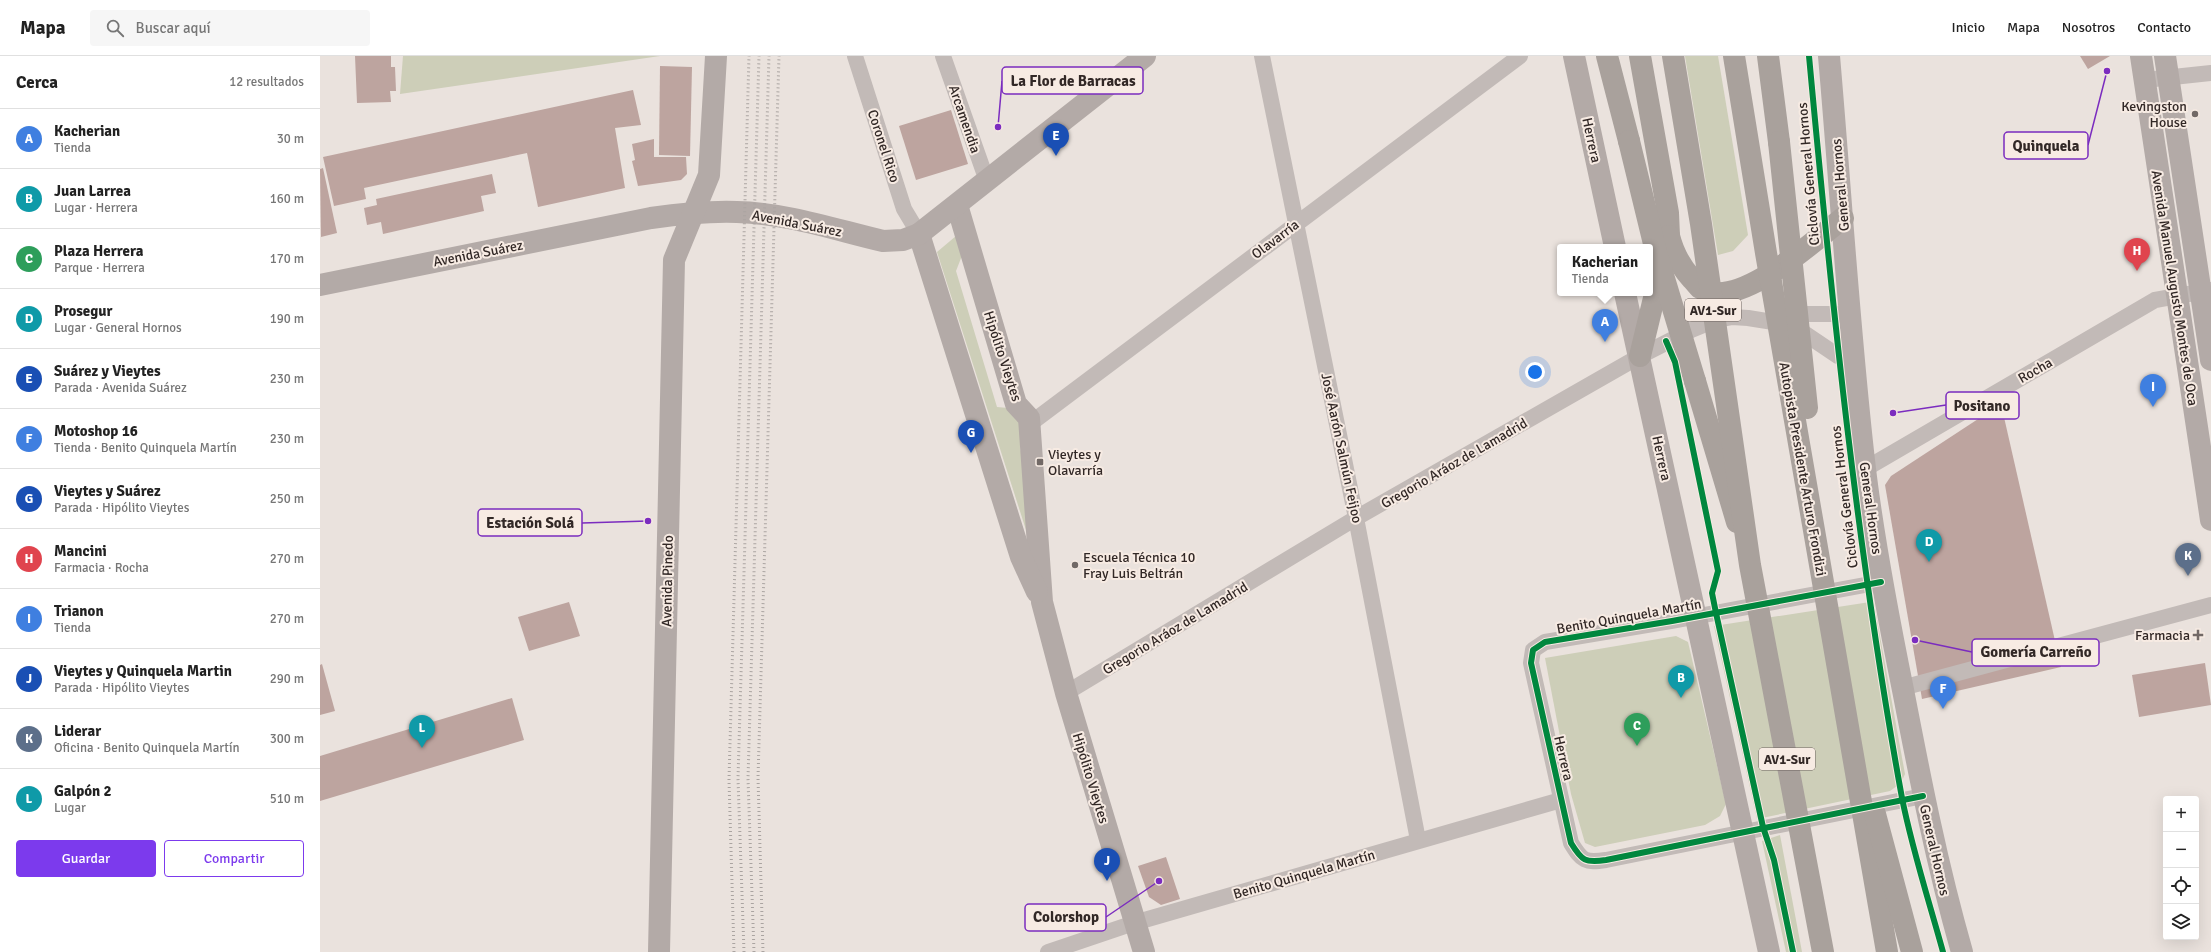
<!DOCTYPE html>
<html lang="es">
<head>
<meta charset="utf-8">
<style>
  body { margin:0; font-family:Signika,sans-serif; background:#f6f6f6; color:#222 }
  .controls { position:absolute; right:12px; bottom:12px; display:grid; overflow:hidden; border-radius:4px; box-shadow:0 4px 16px #0002 }
  .controls button { width:36px; height:36px; display:grid; place-items:center; padding:0; border:0; border-bottom:1px solid #e0e0e0; background:#fff; color:#222; font:20px sans-serif }
  .you { position:absolute; left:1215px; top:316px; width:14px; height:14px; margin:-10px; border:3px solid #fff; border-radius:50%; background:#1a73e8; box-shadow:0 0 0 6px #1a73e833 }
  .badge { display:grid; place-items:center; width:26px; height:26px; border-radius:50%; background:#7c3aed; color:#fff; font-size:13px; font-weight:700 }
  .pin { position:absolute; translate:-50% -33px; filter:drop-shadow(0 1px 2px #0008) }
  .pin::after { content:''; position:absolute; top:21px; width:14px; height:12px; background:inherit; clip-path:polygon(0 0,100% 0,50% 100%) }
  .popup { position:absolute; left:1237px; top:188px; width:96px; height:52px; box-sizing:border-box; display:grid; place-content:center; border-radius:4px; background:#fff; filter:drop-shadow(0 1px 3px #0005); font-size:13px; white-space:nowrap; color:#767676 }
  .popup b { font-size:15px; color:#222 }
  .popup::after { content:''; position:absolute; left:50%; top:100%; margin-left:-8px; border:8px solid transparent; border-top-color:#fff }
  .list { margin:0; padding:0; list-style:none }
  h2 { display:flex; justify-content:space-between; align-items:center; height:52px; margin:0; padding:0 16px; font-size:17px }
  h2 small { font-size:13px; font-weight:400; color:#767676 }
  .list li { display:grid; grid-template-columns:26px 1fr auto; gap:12px; align-items:center; box-sizing:border-box; height:60px; padding:0 16px; border-top:1px solid #e0e0e0 }
  .list b { display:block; font-size:15px; white-space:nowrap }
  .list p { margin:0; font-size:13px; white-space:nowrap; color:#767676 }
  .list em { font-size:13px; font-style:normal; color:#767676 }
  .actions { display:flex; gap:8px; padding:12px 16px }
  .actions a { flex:1; padding:9px 0; border:1px solid #7c3aed; border-radius:4px; text-align:center; font-size:14px; color:#7c3aed }
  .actions .main { background:#7c3aed; color:#fff }
  .icon { flex:none; width:22px; height:22px; fill:none; stroke:currentColor; stroke-width:2; stroke-linecap:round; stroke-linejoin:round }
  .map { position:relative; flex:none; width:1891px; height:896px; overflow:hidden }
  header { display:flex; align-items:center; gap:24px; box-sizing:border-box; height:56px; padding:0 20px; background:#fff; border-bottom:1px solid #e0e0e0 }
  header strong { font-size:19px }
  nav { display:flex; gap:22px; margin-inline-start:auto; font-size:14px }
  .search { width:280px; height:36px; background:#f6f6f6; display:flex; align-items:center; gap:10px; box-sizing:border-box; padding:0 14px; border-radius:4px; color:#767676; font-size:15px }
  main { display:flex }
  aside { flex:1; background:#fff }
  .map>svg:first-child { display:block }
</style>
</head>
<body>
<header>
<strong>Mapa</strong>
<div class="search"><svg class="icon" aria-label="search" viewBox="0 0 24 24"><circle cx="10" cy="10" r="6"/><path d="M15 15l6 6"/></svg>Buscar aquí</div>
<nav><a>Inicio</a><a>Mapa</a><a>Nosotros</a><a>Contacto</a></nav>
</header>
<main>
<aside>
<h2>Cerca<small>12 resultados</small></h2>
<ul class="list">
<li><span class="badge" style="background:#3f7fe0">A</span><div><b>Kacherian</b><p>Tienda</p></div><em>30 m</em></li>
<li><span class="badge" style="background:#0f9aa8">B</span><div><b>Juan Larrea</b><p>Lugar · Herrera</p></div><em>160 m</em></li>
<li><span class="badge" style="background:#2e9e5b">C</span><div><b>Plaza Herrera</b><p>Parque · Herrera</p></div><em>170 m</em></li>
<li><span class="badge" style="background:#0f9aa8">D</span><div><b>Prosegur</b><p>Lugar · General Hornos</p></div><em>190 m</em></li>
<li><span class="badge" style="background:#1a4fb4">E</span><div><b>Suárez y Vieytes</b><p>Parada · Avenida Suárez</p></div><em>230 m</em></li>
<li><span class="badge" style="background:#3f7fe0">F</span><div><b>Motoshop 16</b><p>Tienda · Benito Quinquela Martín</p></div><em>230 m</em></li>
<li><span class="badge" style="background:#1a4fb4">G</span><div><b>Vieytes y Suárez</b><p>Parada · Hipólito Vieytes</p></div><em>250 m</em></li>
<li><span class="badge" style="background:#e0444e">H</span><div><b>Mancini</b><p>Farmacia · Rocha</p></div><em>270 m</em></li>
<li><span class="badge" style="background:#3f7fe0">I</span><div><b>Trianon</b><p>Tienda</p></div><em>270 m</em></li>
<li><span class="badge" style="background:#1a4fb4">J</span><div><b>Vieytes y Quinquela Martin</b><p>Parada · Hipólito Vieytes</p></div><em>290 m</em></li>
<li><span class="badge" style="background:#5c6f8a">K</span><div><b>Liderar</b><p>Oficina · Benito Quinquela Martín</p></div><em>300 m</em></li>
<li><span class="badge" style="background:#0f9aa8">L</span><div><b>Galpón 2</b><p>Lugar</p></div><em>510 m</em></li>
</ul>
<div class="actions"><a class="main">Guardar</a><a>Compartir</a></div>
</aside>
<div class="map">
<svg width="1891" height="896" viewBox="0 0 1891 896">
  <rect width="100%" height="100%" fill="#eae2dd"/>
  <g fill="#cdceb8">
    <path d="M83,0H340L80,38Z"/>
    <path d="M1365,0H1398L1428,179L1413,195L1398,199Z"/>
    <path d="M636,180L643,197L636,215L677,351L688,352L702,369L700,391L708,430L706,474L617,196Z"/>
    <path d="M1550,546L1554,547L1585,718L1581,727L1570,735L1437,763L1394,570Z"/>
    <path d="M1356,580L1368,586L1406,748L1400,760L1385,769L1275,791L1265,787L1251,738L1225,602Z"/>
    <path d="M1460,779L1482,896H1466L1442,785Z"/>
  </g>
  <g fill="#bda49f">
    <path d="M35,0H71V11H75L76,35H70L71,46L37,47Z"/>
    <path d="M1760,0H1790L1768,13Z"/>
    <path d="M340,10L372,11L370,100L339,99Z"/>
    <path d="M313,34L321,69L295,72L305,132L218,151L207,97L44,132L46,143L14,150L3,101Z"/>
    <path d="M631,54L648,108L596,124L579,70Z"/>
    <path d="M334,83V101H366L367,118L361,124L318,130L312,105L315,104L312,88Z"/>
    <path d="M3,112L17,177L1,181L0,113Z"/>
    <path d="M172,118L176,137L161,140L164,155L63,178L61,166L47,169L44,152L57,149L56,143Z"/>
    <path d="M1681,348L1741,611L1602,643L1565,429L1571,420Z"/>
    <path d="M249,546L260,580L209,595L198,561Z"/>
    <path d="M1885,607L1891,649L1819,661L1812,619Z"/>
    <path d="M2,608L15,655L0,659V609Z"/>
    <path d="M192,642L204,684L0,745V700Z"/>
    <path d="M846,801L860,843L841,849L829,841L818,810Z"/>
  </g>
  <g fill="none" stroke-linecap="round" stroke-linejoin="round">
    <g stroke="#c2bab7" stroke-width="16">
      <path d="M535,0L584,153L599,178"/>
      <path d="M623,0L667,125"/>
      <path d="M942,0L1036,462L1098,784"/>
      <path d="M1825,24L1891,17"/>
      <path d="M1466,258H1515L1531,260"/>
      <path d="M711,367L1200,0"/>
      <path d="M1545,413L1835,244L1891,234"/>
      <path d="M1561,526L1352,565L1225,586L1213,594L1211,607L1251,787C1262,805 1265,807 1286,804L1603,740"/>
      <path d="M1582,632L1891,549"/>
      <path d="M746,637L1036,462L1320,300L1371,274L1393,265L1412,261L1428,262L1472,269L1518,300L1534,306"/>
      <path d="M728,896L814,867L1241,744"/>
    </g>
    <g stroke="#b3aaa7" stroke-width="22">
      <path d="M1254,0L1295,191"/>
      <path d="M1509,0C1521,138 1529,276 1545,413C1554,488 1568,560 1583,634C1600,722 1617,809 1642,896"/>
      <path d="M1821,0L1891,464"/>
      <path d="M1845,0L1891,304"/>
      <path d="M637,149L696,348L709,362L722,546L746,637L824,896"/>
      <path d="M599,178L701,501L717,536"/>
      <path d="M0,229L331,162C359,158 388,155 417,156C466,157 516,174 563,185L583,184L599,178L825,0"/>
      <path d="M1305,237L1449,896"/>
      <path d="M339,896L354,204L389,119L396,0"/>
    </g>
    <g stroke="#a9a19c" stroke-width="22">
      <path d="M1287,0L1309,85"/>
      <path d="M1320,0L1348,157L1349,180L1320,300"/>
      <path d="M1448,0L1459,86"/>
      <path d="M1349,180C1353,196 1361,211 1372,223C1375,226 1377,229 1380,232C1417,257 1495,184 1523,162"/>
      <path d="M1375,325L1417,466"/>
    </g>
    <g stroke="#aaa4a1" stroke-width="3" stroke-dasharray="1 3" stroke-linecap="butt">
      <path d="M414,896L409,724L429,0"/>
      <path d="M424,896L418,723L439,0"/>
      <path d="M434,896L428,723L449,0"/>
      <path d="M443,896L438,722L459,0"/>
    </g>
    <g stroke="#a9a19c" stroke-width="22">
      <path d="M1353,0L1381,168L1430,509L1503,896"/>
      <path d="M1414,0L1446,197L1567,896"/>
      <path d="M1309,85L1336,196L1375,325"/>
      <path d="M1459,86L1487,352"/>
      <path d="M1555,758L1592,896"/>
    </g>
    <g stroke="#f7ebe3" stroke-width="8">
      <g id="cycleway">
        <path d="M1489,0C1512,248 1537,496 1582,742C1592,793 1609,845 1623,896"/>
        <path d="M1346,285L1355,306L1398,515L1392,537L1396,557L1443,771L1454,804L1473,896"/>
        <path d="M1561,526L1352,565L1225,586L1213,594L1211,607L1251,787C1262,805 1265,807 1286,804L1603,740"/>
      </g>
    </g>
    <use href="#cycleway" stroke="#00873e" stroke-width="6"/>
  </g>
  <g fill="#726966" stroke="#f7ebe3" stroke-width="1.5">
    <circle cx="1875" cy="58" r="4"/>
    <rect x="716" y="402" width="8" height="8" rx="2"/>
    <circle cx="755" cy="509" r="4"/>
    <path d="M1876 573h4v4h4v4h-4v4h-4v-4h-4v-4h4z"/>
  </g>
  <g text-anchor="middle" stroke-width="4" stroke-linejoin="round" paint-order="stroke">
    <g fill="#f7ebe3" stroke="#6d625f" stroke-width="1">
      <rect x="1365" y="243" width="56" height="22" rx="3"/>
      <rect x="1439" y="692" width="56" height="22" rx="3"/>
    </g>
    <g font-size="13" font-weight="bold" fill="#322826">
      <text x="1393" y="259">AV1-Sur</text>
      <text x="1467" y="708">AV1-Sur</text>
    </g>
    <g font-size="14" fill="#322826" stroke="#f7ebe3" text-anchor="end">
      <text x="1867" y="55">Kevingston<tspan x="1867" dy="16">House</tspan></text>
      <text x="728" y="403" text-anchor="start">Vieytes y<tspan x="728" dy="16">Olavarría</tspan></text>
      <text x="763" y="506" text-anchor="start">Escuela Técnica 10<tspan x="763" dy="16">Fray Luis Beltrán</tspan></text>
      <text x="1870" y="584">Farmacia</text>
    </g>
    <g font-size="14" fill="#322826" stroke="#f7ebe3">
      <text transform="translate(645 63) rotate(71)" y="5">Arcamendia</text>
      <text transform="translate(1272 84) rotate(78)" y="5">Herrera</text>
      <text transform="translate(564 90) rotate(72)" y="5">Coronel Rico</text>
      <text transform="translate(1488 118) rotate(-95)" y="5">Ciclovía General Hornos</text>
      <text transform="translate(1520 129) rotate(-95)" y="5">General Hornos</text>
      <text transform="translate(477 167) rotate(11)" y="5">Avenida Suárez</text>
      <text transform="translate(955 183) rotate(-37)" y="5">Olavarría</text>
      <text transform="translate(158 197) rotate(-11)" y="5">Avenida Suárez</text>
      <text transform="translate(1855 232) rotate(81)" y="5">Avenida Manuel Augusto Montes de Oca</text>
      <text transform="translate(683 300) rotate(72)" y="5">Hipólito Vieytes</text>
      <text transform="translate(1715 314) rotate(-30)" y="5">Rocha</text>
      <text transform="translate(1022 392) rotate(78)" y="5">José Aarón Salmún Feijoo</text>
      <text transform="translate(1342 402) rotate(78)" y="5">Herrera</text>
      <text transform="translate(1134 407) rotate(-30)" y="5">Gregorio Aráoz de Lamadrid</text>
      <text transform="translate(1483 413) rotate(80)" y="5">Autopista Presidente Arturo Frondizi</text>
      <text transform="translate(1524 441) rotate(-97)" y="5">Ciclovía General Hornos</text>
      <text transform="translate(1551 452) rotate(82)" y="5">General Hornos</text>
      <text transform="translate(347 525) rotate(-89)" y="5">Avenida Pinedo</text>
      <text transform="translate(1309 560) rotate(-10)" y="5">Benito Quinquela Martín</text>
      <text transform="translate(855 572) rotate(-31)" y="5">Gregorio Aráoz de Lamadrid</text>
      <text transform="translate(1244 702) rotate(77)" y="5">Herrera</text>
      <text transform="translate(771 722) rotate(73)" y="5">Hipólito Vieytes</text>
      <text transform="translate(1615 794) rotate(77)" y="5">General Hornos</text>
      <text transform="translate(984 818) rotate(-16)" y="5">Benito Quinquela Martín</text>
    </g>
  </g>
  <path fill="none" stroke="#7b2cbf" stroke-width="1.5" d="M678 71L682 25M1787 15L1768 89M1573 357L1626 349M328 465L262 467M1595 584L1652 596M839 825L786 861"/>
  <g fill="#7b2cbf" stroke="#f7ebe3" stroke-width="1.5">
    <circle cx="678" cy="71" r="4"/>
    <circle cx="1787" cy="15" r="4"/>
    <circle cx="1573" cy="357" r="4"/>
    <circle cx="328" cy="465" r="4"/>
    <circle cx="1595" cy="584" r="4"/>
    <circle cx="839" cy="825" r="4"/>
  </g>
  <g fill="#f7ebe3" stroke="#7b2cbf" stroke-width="1.5">
    <rect x="682" y="11" width="141" height="27" rx="4"/>
    <rect x="1684" y="76" width="84" height="27" rx="4"/>
    <rect x="1626" y="336" width="73" height="27" rx="4"/>
    <rect x="158" y="453" width="104" height="27" rx="4"/>
    <rect x="1652" y="583" width="127" height="27" rx="4"/>
    <rect x="705" y="848" width="81" height="27" rx="4"/>
  </g>
  <g font-size="15" text-anchor="middle" font-weight="bold" fill="#322826">
    <text x="753" y="30">La Flor de Barracas</text>
    <text x="1726" y="95">Quinquela</text>
    <text x="1662" y="355">Positano</text>
    <text x="210" y="472">Estación Solá</text>
    <text x="1716" y="601">Gomería Carreño</text>
    <text x="746" y="866">Colorshop</text>
  </g>
</svg>
<div class="controls">
<button>+</button>
<button>−</button>
<button><svg class="icon" aria-label="locate" viewBox="0 0 24 24"><circle cx="12" cy="12" r="6"/><path d="M12 2v4M12 18v4M2 12h4M18 12h4"/></svg></button>
<button><svg class="icon" aria-label="layers" viewBox="0 0 24 24"><path d="M12 4l9 5-9 5-9-5zM3 14l9 5 9-5"/></svg></button>
</div>
<div class="you"></div>
<div class="pin badge" style="left:1285px;top:286px;background:#3f7fe0">A</div>
<div class="popup"><b>Kacherian</b>Tienda</div>
<div class="pin badge" style="left:1361px;top:642px;background:#0f9aa8">B</div>
<div class="pin badge" style="left:1317px;top:690px;background:#2e9e5b">C</div>
<div class="pin badge" style="left:1609px;top:506px;background:#0f9aa8">D</div>
<div class="pin badge" style="left:736px;top:100px;background:#1a4fb4">E</div>
<div class="pin badge" style="left:1623px;top:653px;background:#3f7fe0">F</div>
<div class="pin badge" style="left:651px;top:397px;background:#1a4fb4">G</div>
<div class="pin badge" style="left:1817px;top:215px;background:#e0444e">H</div>
<div class="pin badge" style="left:1833px;top:351px;background:#3f7fe0">I</div>
<div class="pin badge" style="left:787px;top:825px;background:#1a4fb4">J</div>
<div class="pin badge" style="left:1868px;top:520px;background:#5c6f8a">K</div>
<div class="pin badge" style="left:102px;top:692px;background:#0f9aa8">L</div>
</div>
</main>
</body>
</html>
